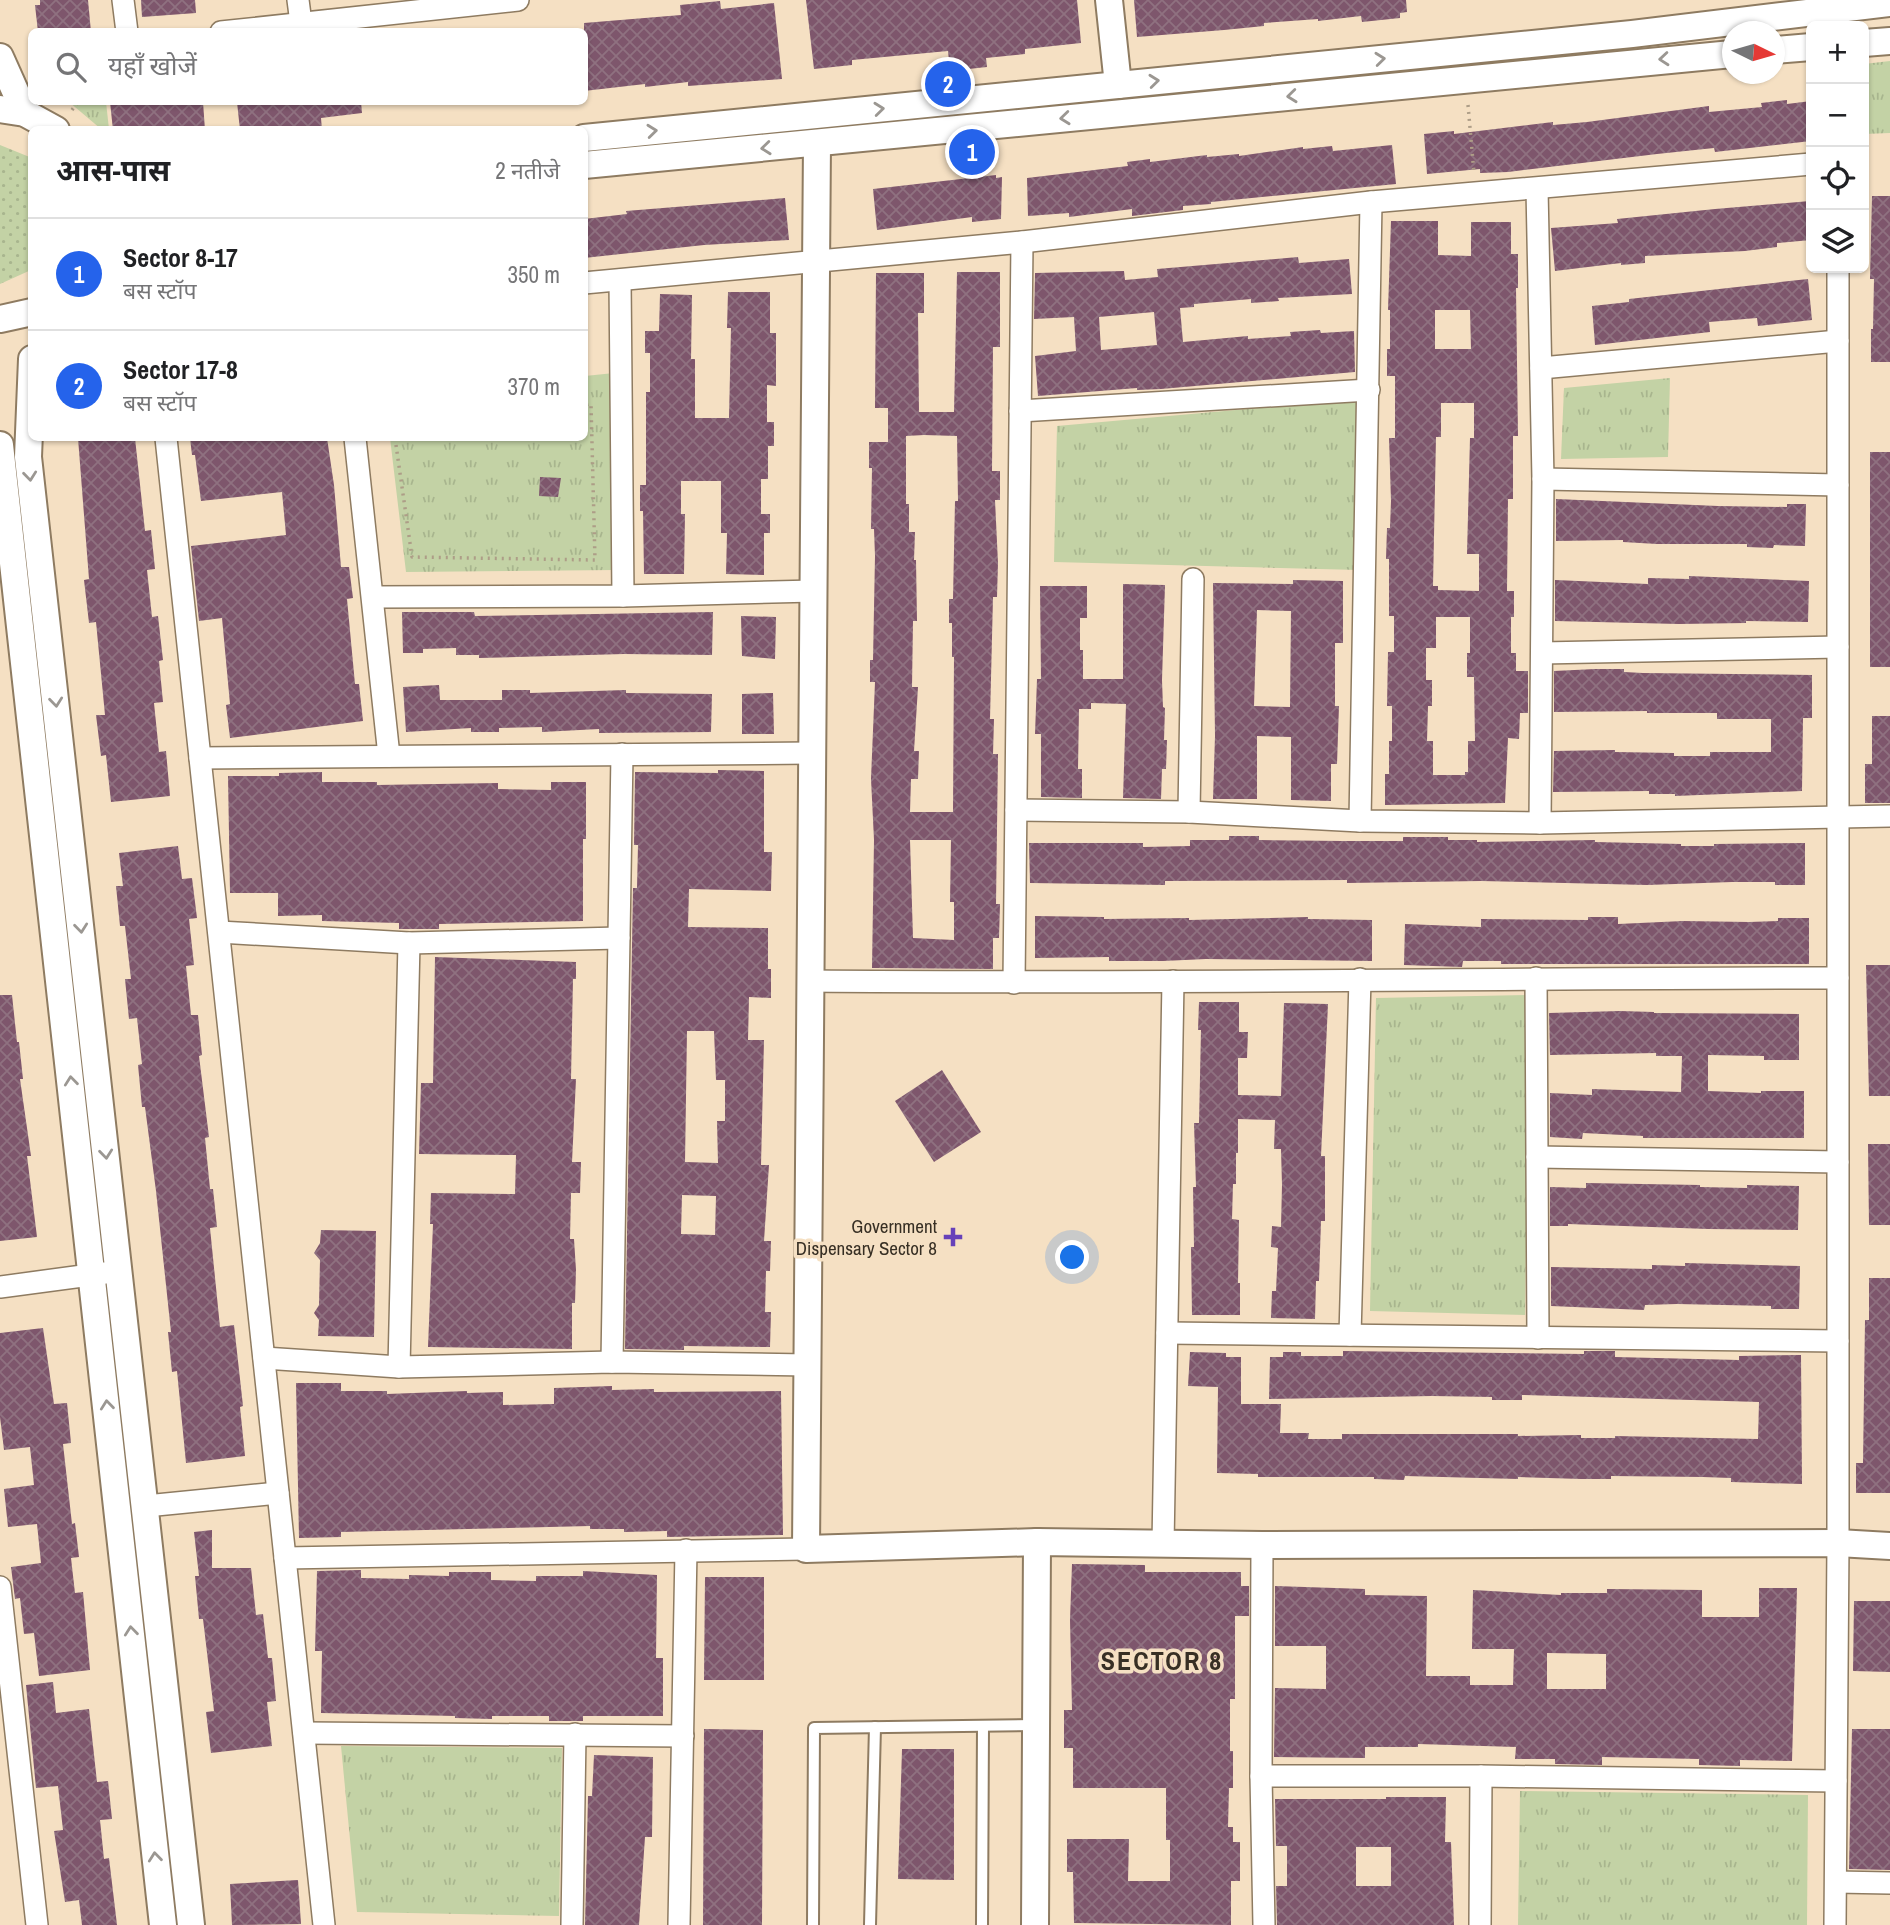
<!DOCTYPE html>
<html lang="hi">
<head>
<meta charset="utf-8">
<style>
  body { margin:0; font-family:"Archivo Narrow","Noto Sans Devanagari",sans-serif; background:#f2f2f2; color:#202124 }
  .controls { position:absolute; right:21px; top:21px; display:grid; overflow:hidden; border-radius:10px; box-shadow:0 2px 5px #0004 }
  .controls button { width:63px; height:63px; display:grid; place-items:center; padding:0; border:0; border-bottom:2px solid #e0e0e0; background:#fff; color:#202124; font:35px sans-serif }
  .compass { position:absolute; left:1722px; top:21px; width:63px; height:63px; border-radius:50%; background:#fff; box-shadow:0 2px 5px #0004; rotate:95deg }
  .you { position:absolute; left:1073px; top:1258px; width:24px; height:24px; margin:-18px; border:5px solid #fff; border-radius:50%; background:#1a73e8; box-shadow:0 0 0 10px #1a73e833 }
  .badge { display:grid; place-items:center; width:46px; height:46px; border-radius:50%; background:#2563eb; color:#fff; font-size:23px; font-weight:700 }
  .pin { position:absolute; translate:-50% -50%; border:4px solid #fff; box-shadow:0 2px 7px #0006 }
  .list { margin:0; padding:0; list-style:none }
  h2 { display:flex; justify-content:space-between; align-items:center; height:91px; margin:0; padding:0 28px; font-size:30px }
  h2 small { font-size:23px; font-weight:400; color:#757577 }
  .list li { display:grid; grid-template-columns:46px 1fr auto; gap:21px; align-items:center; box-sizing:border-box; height:112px; padding:0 28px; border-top:2px solid #e0e0e0 }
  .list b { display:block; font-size:26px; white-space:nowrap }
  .list p { margin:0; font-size:23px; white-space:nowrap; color:#757577 }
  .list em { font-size:23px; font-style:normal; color:#757577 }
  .icon { flex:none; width:38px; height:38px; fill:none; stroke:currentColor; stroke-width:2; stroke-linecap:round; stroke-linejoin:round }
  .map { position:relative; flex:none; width:1890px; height:1925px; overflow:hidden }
  .search { position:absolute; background:#fff; box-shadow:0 2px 5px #0004; left:28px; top:28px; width:560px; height:77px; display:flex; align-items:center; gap:18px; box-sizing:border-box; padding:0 24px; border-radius:10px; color:#757577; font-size:26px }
  .panel { position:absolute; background:#fff; box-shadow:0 2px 5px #0004; left:28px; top:126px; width:560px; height:315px; border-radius:10px }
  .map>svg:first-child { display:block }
</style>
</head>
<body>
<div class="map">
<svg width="1890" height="1925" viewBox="0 0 1890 1925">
  <defs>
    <pattern id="park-tufts" width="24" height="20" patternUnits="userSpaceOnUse" patternTransform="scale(1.75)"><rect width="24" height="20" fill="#c3d2a5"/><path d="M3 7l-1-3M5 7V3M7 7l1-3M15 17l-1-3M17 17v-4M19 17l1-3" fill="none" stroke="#a8b58e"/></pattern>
    <pattern id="garden-dots" width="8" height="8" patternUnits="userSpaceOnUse" patternTransform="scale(1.75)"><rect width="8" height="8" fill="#c3d2a5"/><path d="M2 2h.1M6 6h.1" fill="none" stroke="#a8b58e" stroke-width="1.8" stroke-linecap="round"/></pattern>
    <pattern id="building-cross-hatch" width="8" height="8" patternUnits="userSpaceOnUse" patternTransform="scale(1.75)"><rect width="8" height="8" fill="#7e566c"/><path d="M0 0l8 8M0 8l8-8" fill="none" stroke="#8f7180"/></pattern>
  </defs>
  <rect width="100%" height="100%" fill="#f5e0c3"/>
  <g fill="url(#park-tufts)">
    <path d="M1890,61V133L1864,134V64Z"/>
    <path d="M69,102H106L109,129H101Z"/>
    <path d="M614,373L617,570L406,572L390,438H584L585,376Z"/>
    <path d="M1670,378L1668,457L1561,459L1564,388Z"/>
    <path d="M1360,399L1359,570L1054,562L1057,426Z"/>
    <path d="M1529,995L1525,1315L1370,1311L1376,998Z"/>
    <path d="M341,1746L562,1748L559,1916L357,1912Z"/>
    <path d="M1520,1791L1808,1795L1807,1925H1518Z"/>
  </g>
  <path fill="url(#garden-dots)" d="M0,145L32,158L31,270L0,284Z"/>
  <g fill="url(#building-cross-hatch)" fill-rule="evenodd">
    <path d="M40,0H88L91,32H38L35,5H40Z"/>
    <path d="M141,0H195L196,13L142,17Z"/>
    <path d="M806,0H1077L1081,43L1025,49V54L986,58L987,67L950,71L948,51L852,60V65L814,69Z"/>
    <path d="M1134,0H1406L1407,12L1400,13V18L1362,22L1361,16L1318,21V19L1264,23V26L1224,30L1137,37Z"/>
    <path d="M720,1L721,9L774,3L782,79L688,86V82L645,87V84L584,91V23L681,15L680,5Z"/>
    <path d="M1787,100V104L1811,101V141L1715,152L1714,148L1657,154L1508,172L1480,173V169L1427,174L1424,134L1454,131V134L1553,122V125L1587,122L1709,106V112L1762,107L1761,103Z"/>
    <path d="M110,102H203L205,130H113Z"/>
    <path d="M237,102H361L362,113L321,118L322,130H240Z"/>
    <path d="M1392,145L1396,184L1211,202V204L1183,206V210L1132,216V209L1069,217V213L1028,216L1027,178L1128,166L1127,162L1150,159V162L1207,155V157L1239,154V156L1303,147V149L1332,146L1333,151Z"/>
    <path d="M996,175V178L1002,177L1001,219L972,222V217L877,230L873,189Z"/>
    <path d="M1872,196H1890V362H1871V329H1873L1874,279H1870Z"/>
    <path d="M785,198L789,240L704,245L584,258V219L627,214L626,211Z"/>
    <path d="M1810,201L1811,240L1777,243V247L1745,251L1645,256V263L1621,265V263L1555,271L1551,228L1618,223L1617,219L1715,209Z"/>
    <path d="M1391,221H1438V255L1471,256V222H1511V254H1518V288H1516L1518,436H1513V499H1508L1507,591H1514V617H1511V653H1516V671H1528V713H1520L1519,739L1508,738L1505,803L1385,805V774H1389V741H1392V706H1387L1388,652H1394V616H1389V559H1386L1387,528H1390L1391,501L1389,438H1395V376H1387V349H1390V310H1388ZM1435,310H1470L1471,349H1435ZM1441,403H1474V438H1470L1467,554H1479V591L1438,590V586H1433L1436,437H1441ZM1436,617H1470V653H1467V677H1474L1475,741H1468V772H1465V775H1433V741H1427L1428,706H1432V680H1426V648H1436Z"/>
    <path d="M1298,257L1299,263L1349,259L1352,294L1278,298L1279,301L1251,303V299L1194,304V307L1180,308L1183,342L1248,336V339L1291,336L1290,332L1320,330L1321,333L1354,331L1355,372L1161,389L1137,390V388L1038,396L1035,356L1076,351L1074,317L1034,319L1035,273L1124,271L1125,280L1158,277L1157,269ZM1154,312L1157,345L1101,350L1099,317Z"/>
    <path d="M957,272H1000V347H993L992,471H1000V500H995L998,563L997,597H993L990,719H994L993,754H998L996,904H1000L999,938H993V969L872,968L874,840L871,779L875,682H870V660H873L875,556L874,529H871L872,468H869V442H888V408H875L876,273H924V313H918L919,412H954ZM924,435L957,436L958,501H955L953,599H949V623H952V657H954L953,812H910L911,779H918L919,751H914L918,687H912L913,621H917L916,560H914L915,532H909V504H906V436ZM910,840H951L950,902H954V940L913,938Z"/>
    <path d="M1808,279L1812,320L1758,326L1757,318L1709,322L1710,332L1595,345L1592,306L1629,302V299Z"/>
    <path d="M728,292H770V333H776V386L767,385V422H774V446H768V479H761V514H770V533H764V575L726,574L727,533H721V481H681V514H685L684,574H644L643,511H640V485H646V392H650V353H645V331H659L660,294L692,295L691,359H695V418H729L731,328H727Z"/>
    <path d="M78,438H135L145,531L151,530L155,569L147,570L152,617L158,616L163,660L159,661L163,702L154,703L159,752L166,751L170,796L111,802L106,755L101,756L96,715H105L96,622L89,623L84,580L89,579Z"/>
    <path d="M190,438H327L334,485L341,567H349L353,598L347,599L355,684H359L363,721L230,738L226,705L230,704L222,618L199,621L191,546L286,535L282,492L201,501L195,455H192Z"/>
    <rect x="1870" y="452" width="20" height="215"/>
    <path d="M540,477L561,478L558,497L539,496Z"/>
    <path d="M1556,499L1718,506L1787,507V504H1806L1805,546L1774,545L1773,548L1747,547V544H1657L1623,542V540L1556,541Z"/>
    <path d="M1689,576L1809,581L1808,622L1746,621V623L1679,624L1555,621V580L1648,584V578L1689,579Z"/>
    <path d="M1293,580L1343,581V643H1335V706H1339L1337,764H1331V801L1291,800V737L1257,736V799H1213L1215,736L1213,583L1293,584ZM1257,610L1291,611L1290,707L1254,706Z"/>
    <path d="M1123,584L1165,585L1162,680L1163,707L1165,708L1164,740H1167L1166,769H1162L1161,799L1123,798L1126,704L1091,703V709H1079L1078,769H1082V798L1041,797V734H1035L1037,679H1041L1040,586H1087V618H1080V650H1083V679H1123Z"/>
    <path d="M402,612H474L475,616L713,612L712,655L624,654L479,658V655H456V648L423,649V653H403Z"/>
    <path d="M741,616L776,617L775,659L742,656Z"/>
    <path d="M1595,669H1624V672L1643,673L1812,675V718H1803L1802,791L1675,796V794H1649V791L1553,792L1554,751L1615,750V752L1674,753V756H1710V752H1771V719H1717V713H1647V711L1554,712V671Z"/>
    <path d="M439,685L440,700H502V690H530V693L626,690V693L712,694L711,732L599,733V729L542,732V727L499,728V732H471V728L406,732L403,687Z"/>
    <path d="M773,693L774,734H742V694Z"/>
    <path d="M1872,716H1890V803H1865V764H1872Z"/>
    <path d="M718,770L764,771V852H772L771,891L689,889L688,927L768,928V969H771V998L749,997L748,1040H764L761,1165H769L764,1241H771L770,1271H766L765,1312H771L770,1347L684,1346V1350L625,1349L633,888H637L638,845H634L635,772L718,773ZM687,1031H714L716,1080H725V1121H717L718,1163L685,1162ZM682,1195L716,1196L715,1235L681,1234Z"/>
    <path d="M322,772V782H377V785L498,783V789L551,790V782H586V839H583V921L439,924V929H399V923L322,921V915L278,916V893H230L228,776H279V773Z"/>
    <path d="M1229,836H1259V840L1342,841H1403V837H1448V840H1477V842L1595,840V842L1681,844V846H1714V844L1805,843V885H1775V882H1732L1647,885L1481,881L1347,883V880L1165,881V885L1030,883L1029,843H1143V847L1190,846V840H1229Z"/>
    <path d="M178,846L182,879L192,878L197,918L189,919L194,965L186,966L191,1015H198L202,1055L199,1056L209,1137L205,1138L210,1189H213L217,1227L210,1228L220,1327L234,1325L243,1406L240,1407L245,1456L186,1463L177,1371L172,1372L168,1332H171L156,1191L145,1107H142L138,1065L142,1064L137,1018L129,1019L125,979H131L125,926H120L116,886H123L119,853Z"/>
    <path d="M1035,916L1104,917V919L1189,918V920L1308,917V919L1372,920V961L1206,959L1163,961H1109V957L1035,958Z"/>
    <path d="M1588,917H1618V924L1683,921L1749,922L1778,921V918H1809V964H1501V961H1463L1462,967L1404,965L1405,924L1481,927V919L1588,920Z"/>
    <path d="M435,957L576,962V979H573L571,1079H576L572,1162H581L580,1193H571L570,1239H574L576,1270L575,1303H572V1349L428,1347L433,1224H430L431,1193L515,1194L516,1155L419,1154L421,1083H433Z"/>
    <path d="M1866,965H1890V1096H1869Z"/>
    <path d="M0,995H12L17,1042H19L23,1079H20L31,1156H27L37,1237L0,1241Z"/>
    <path d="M1199,1002H1239V1032H1248L1247,1058H1238V1095L1281,1096L1284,1003L1328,1004L1321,1156H1325V1221H1321L1319,1281H1316L1315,1319L1271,1318L1272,1291H1276L1278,1248L1271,1247L1272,1226L1281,1227L1282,1185L1281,1149H1274L1275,1120L1238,1119V1153H1236V1184H1233L1232,1219L1239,1220L1238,1283H1240V1315H1192L1191,1247H1194L1193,1187H1196L1194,1123H1199L1201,1030H1198Z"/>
    <path d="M1620,1011L1654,1012V1013L1799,1014V1060H1764V1056L1708,1055V1091L1761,1093V1091H1804V1138H1643V1136L1583,1133L1582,1139L1550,1137V1093L1592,1095V1089L1681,1092L1682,1056H1656V1053L1550,1055L1549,1013Z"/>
    <path d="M942,1070L981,1132L934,1162L895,1101Z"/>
    <path d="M1868,1144H1890V1225H1869Z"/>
    <path d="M1586,1183L1700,1185V1187L1747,1188V1185L1799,1186L1798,1230L1708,1229L1568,1224V1226H1550V1187L1586,1188Z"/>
    <path d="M321,1230L376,1231L374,1337L318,1336L319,1320L314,1313L319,1305L320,1260L314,1253L320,1243Z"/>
    <path d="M1685,1263L1800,1266L1799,1309H1771V1306L1677,1304L1645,1305L1644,1310L1551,1306V1267L1652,1269V1265L1685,1266Z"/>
    <path d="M1869,1278H1890V1493H1856V1463H1863L1865,1320H1869Z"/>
    <path d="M43,1328L54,1404L67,1403L71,1443L63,1444L72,1524L75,1523L79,1557L71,1558L75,1593L83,1592L90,1670L39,1676L34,1633L24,1634L20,1598L15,1599L11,1567L41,1563L37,1524L8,1527L4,1489L34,1485L30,1447L4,1450L0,1417V1333Z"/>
    <path d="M1343,1351L1584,1354V1351H1615V1357L1739,1360V1356L1801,1355L1802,1484L1731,1482V1478L1703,1477L1611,1476V1479H1581L1518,1477V1479L1405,1476L1404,1480L1374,1479V1477H1258V1474L1217,1473L1218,1387L1188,1386L1190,1352L1226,1353V1357H1241V1404H1281L1280,1433H1309L1308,1439H1342V1434H1518V1436L1581,1435V1438H1615V1436L1758,1439L1759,1402L1522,1395V1400H1492V1397L1432,1396L1269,1399L1270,1357H1283V1352H1301V1356H1343Z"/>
    <path d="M296,1383H341V1391H387V1394L467,1391V1393L503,1392V1405L554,1404V1388L612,1386V1390L654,1389V1392L781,1391L783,1535L667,1537V1531L624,1532V1529H590V1526L341,1532V1537L299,1538Z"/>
    <path d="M212,1530V1568H251L256,1615L263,1614L268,1658H272L276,1701L267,1702L272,1746L211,1753L206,1712L214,1711L203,1619H199L195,1576H199L194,1532Z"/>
    <path d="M1072,1564L1145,1565V1572H1241V1586H1249V1616H1235V1699H1230V1751H1233V1788H1229L1228,1827H1233V1842H1240V1881H1231V1925L1074,1923L1073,1872H1067V1839H1129L1128,1881H1170V1840H1166V1788H1073V1748H1064V1710H1072L1070,1620Z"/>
    <path d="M361,1570V1578L409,1579V1575L449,1576V1572H491V1580L536,1581V1576H583V1571L657,1575L656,1658H663V1716H583V1721H549V1716H492V1719L455,1718V1716L321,1713L322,1651H315L317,1571Z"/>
    <path d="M705,1577H764V1680H704Z"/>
    <path d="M1275,1586L1365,1589V1595L1427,1596L1426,1676H1470V1685H1513L1514,1649H1472L1473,1590L1561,1595V1593H1607V1589L1702,1590V1617H1759V1588H1797L1792,1761L1740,1760V1766L1699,1765V1759L1602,1757V1765L1555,1764V1759H1515L1516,1747L1418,1744V1747H1365V1758L1274,1757L1275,1688L1326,1689V1646H1275ZM1547,1653L1606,1654V1689H1547Z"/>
    <path d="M1854,1601H1890V1672L1853,1671Z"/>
    <path d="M53,1682L56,1713L89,1709L97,1782L108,1781L112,1819L100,1820L104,1859L109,1858L117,1925H82L79,1900L65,1902L54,1831L63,1830L58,1786L36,1788L26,1685Z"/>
    <path d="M704,1729L763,1730L762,1925H703Z"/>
    <path d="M1852,1729H1890V1870L1849,1869Z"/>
    <path d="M902,1749H954V1880L898,1879Z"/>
    <path d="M594,1755L653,1757L652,1837H645L639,1925H585L588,1796H592Z"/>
    <path d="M1386,1797H1446L1445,1842H1451L1454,1925H1277L1276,1886H1287V1846H1276L1275,1799H1386ZM1356,1847H1391V1886H1356Z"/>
    <path d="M298,1880L301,1924L232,1925L230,1884Z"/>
  </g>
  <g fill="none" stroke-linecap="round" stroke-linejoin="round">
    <g stroke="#8e7b61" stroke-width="14">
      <g id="service">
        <path d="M813,1925L814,1728L1036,1725"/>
        <path d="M870,1925L875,1727"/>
        <path d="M982,1925L983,1726"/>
      </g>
    </g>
    <g stroke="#8e7b61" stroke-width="24">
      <g id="minor">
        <path d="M123,0L127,32"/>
        <path d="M298,0L301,23"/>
        <path d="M221,32L518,0"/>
        <path d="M1537,189L1543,479L1540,823"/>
        <path d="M620,280L623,596"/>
        <path d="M584,283L1022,242L1371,202L1811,164"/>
        <path d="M1541,368L1838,341"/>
        <path d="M1020,411L1369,390"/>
        <path d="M166,438L324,1925"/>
        <path d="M355,438L389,756"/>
        <path d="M1543,479L1838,485"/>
        <path d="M374,597L623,596L814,591"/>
        <path d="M1542,653L1838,647"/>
        <path d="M200,758L812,753"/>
        <path d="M1016,810L1189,812L1360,821L1540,823L1890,816"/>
        <path d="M1189,812L1193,579"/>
        <path d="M1360,821L1371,202"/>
        <path d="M219,932L409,943L619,938"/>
        <path d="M1536,978L1538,1338"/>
        <path d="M811,981C1153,984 1496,978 1838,978"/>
        <path d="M1014,983L1022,242"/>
        <path d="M1537,1157L1838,1162"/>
        <path d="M0,1287L105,1273"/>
        <path d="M1167,1333L1838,1341"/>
        <path d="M1350,1335L1360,979"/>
        <path d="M264,1358L399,1367L612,1362L808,1365"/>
        <path d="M612,1362L622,754"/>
        <path d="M399,1367L409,943"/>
        <path d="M146,1506L278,1493"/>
        <path d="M1163,1544L1173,981"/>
        <path d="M1262,1545L1261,1776L1264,1925"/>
        <path d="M285,1558L806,1549"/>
        <path d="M0,1587L37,1925"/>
        <path d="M304,1733L683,1736"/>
        <path d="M1261,1776H1481L1836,1781"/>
        <path d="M1836,1882L1890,1883"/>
        <path d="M572,1925L575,1734"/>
        <path d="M679,1925L686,1550"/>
        <path d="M1480,1925L1481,1776"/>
        <path d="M1835,1925L1838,1543V268"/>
      </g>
    </g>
    <g stroke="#8e7b61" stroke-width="30">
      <g id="tertiary">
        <path d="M1109,0L1118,85"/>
        <path d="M1864,43L1890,41"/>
        <path d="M1774,50L1811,47"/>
        <path d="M0,57L25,113"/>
        <path d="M0,109L25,113L56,130"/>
        <path d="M584,138L1632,34L1890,3"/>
        <path d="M817,143L806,1549L1037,1542L1262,1545L1838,1543L1890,1546"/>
        <path d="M584,165L1732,54"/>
        <path d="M0,319L32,312"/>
        <path d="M32,359L28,457L191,1925"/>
        <path d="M0,445L163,1925"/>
        <path d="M1035,1925L1037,1542"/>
      </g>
    </g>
    <g stroke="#ad9d87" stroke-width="3.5" stroke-dasharray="2 5" stroke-linecap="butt">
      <path d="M1468,105L1474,173"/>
      <path d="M72,110L78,102"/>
      <path d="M395,438L412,557L595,560L591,404L584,405"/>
    </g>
    <use href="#service" stroke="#fff" stroke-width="10"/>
    <use href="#minor" stroke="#fff" stroke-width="21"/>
    <use href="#tertiary" stroke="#fff" stroke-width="26"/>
  </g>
  <defs><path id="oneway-chevron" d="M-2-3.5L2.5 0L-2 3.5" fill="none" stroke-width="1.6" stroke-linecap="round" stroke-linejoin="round" transform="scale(1.75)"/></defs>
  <g stroke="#9b9792">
    <use href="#oneway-chevron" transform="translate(1380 59) rotate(-6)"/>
    <use href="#oneway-chevron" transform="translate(1664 59) rotate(175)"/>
    <use href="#oneway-chevron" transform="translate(1154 81) rotate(-6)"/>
    <use href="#oneway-chevron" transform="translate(1292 96) rotate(174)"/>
    <use href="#oneway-chevron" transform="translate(879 109) rotate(-6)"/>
    <use href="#oneway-chevron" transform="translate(1065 118) rotate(174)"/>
    <use href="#oneway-chevron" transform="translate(652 131) rotate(-6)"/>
    <use href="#oneway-chevron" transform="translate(766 148) rotate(174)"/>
    <use href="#oneway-chevron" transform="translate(30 476) rotate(84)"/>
    <use href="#oneway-chevron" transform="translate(56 702) rotate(84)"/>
    <use href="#oneway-chevron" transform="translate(81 928) rotate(84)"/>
    <use href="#oneway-chevron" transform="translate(71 1081) rotate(-96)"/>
    <use href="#oneway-chevron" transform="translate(106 1154) rotate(84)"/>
    <use href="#oneway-chevron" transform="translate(107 1405) rotate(-96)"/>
    <use href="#oneway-chevron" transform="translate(131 1631) rotate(-96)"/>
    <use href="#oneway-chevron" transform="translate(155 1857) rotate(-96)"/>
  </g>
  <path fill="#6641b9" stroke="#f5e0c3" stroke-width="2.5" d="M949.5 1226.5h7v7h7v7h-7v7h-7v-7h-7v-7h7z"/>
  <g text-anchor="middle" stroke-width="7" stroke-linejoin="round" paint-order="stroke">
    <g font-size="19" fill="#372f24" stroke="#f5e0c3" text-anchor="end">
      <text x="937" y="1233">Government<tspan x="937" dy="22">Dispensary Sector 8</tspan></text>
    </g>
    <g font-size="26" font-weight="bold" letter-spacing="2" fill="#372f24" stroke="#f5e0c3">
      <text x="1162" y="1670">SECTOR 8</text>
    </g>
  </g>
</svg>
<div class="controls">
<button>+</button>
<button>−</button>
<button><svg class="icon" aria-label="locate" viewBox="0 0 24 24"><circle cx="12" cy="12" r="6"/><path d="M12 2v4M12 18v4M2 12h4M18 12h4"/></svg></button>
<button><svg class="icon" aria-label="layers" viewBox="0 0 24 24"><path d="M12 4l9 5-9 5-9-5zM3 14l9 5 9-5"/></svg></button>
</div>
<svg class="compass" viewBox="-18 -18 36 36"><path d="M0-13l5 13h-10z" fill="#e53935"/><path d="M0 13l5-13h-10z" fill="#757577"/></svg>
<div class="you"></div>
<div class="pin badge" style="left:972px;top:152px">1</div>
<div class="pin badge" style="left:948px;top:84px">2</div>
<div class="search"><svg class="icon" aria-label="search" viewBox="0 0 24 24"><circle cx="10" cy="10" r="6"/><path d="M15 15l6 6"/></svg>यहाँ खोजें</div>
<section class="panel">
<h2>आस-पास<small>2 नतीजे</small></h2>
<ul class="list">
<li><span class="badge">1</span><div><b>Sector 8-17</b><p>बस स्टॉप</p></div><em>350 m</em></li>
<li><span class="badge">2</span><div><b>Sector 17-8</b><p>बस स्टॉप</p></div><em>370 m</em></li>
</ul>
</section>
</div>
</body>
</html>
